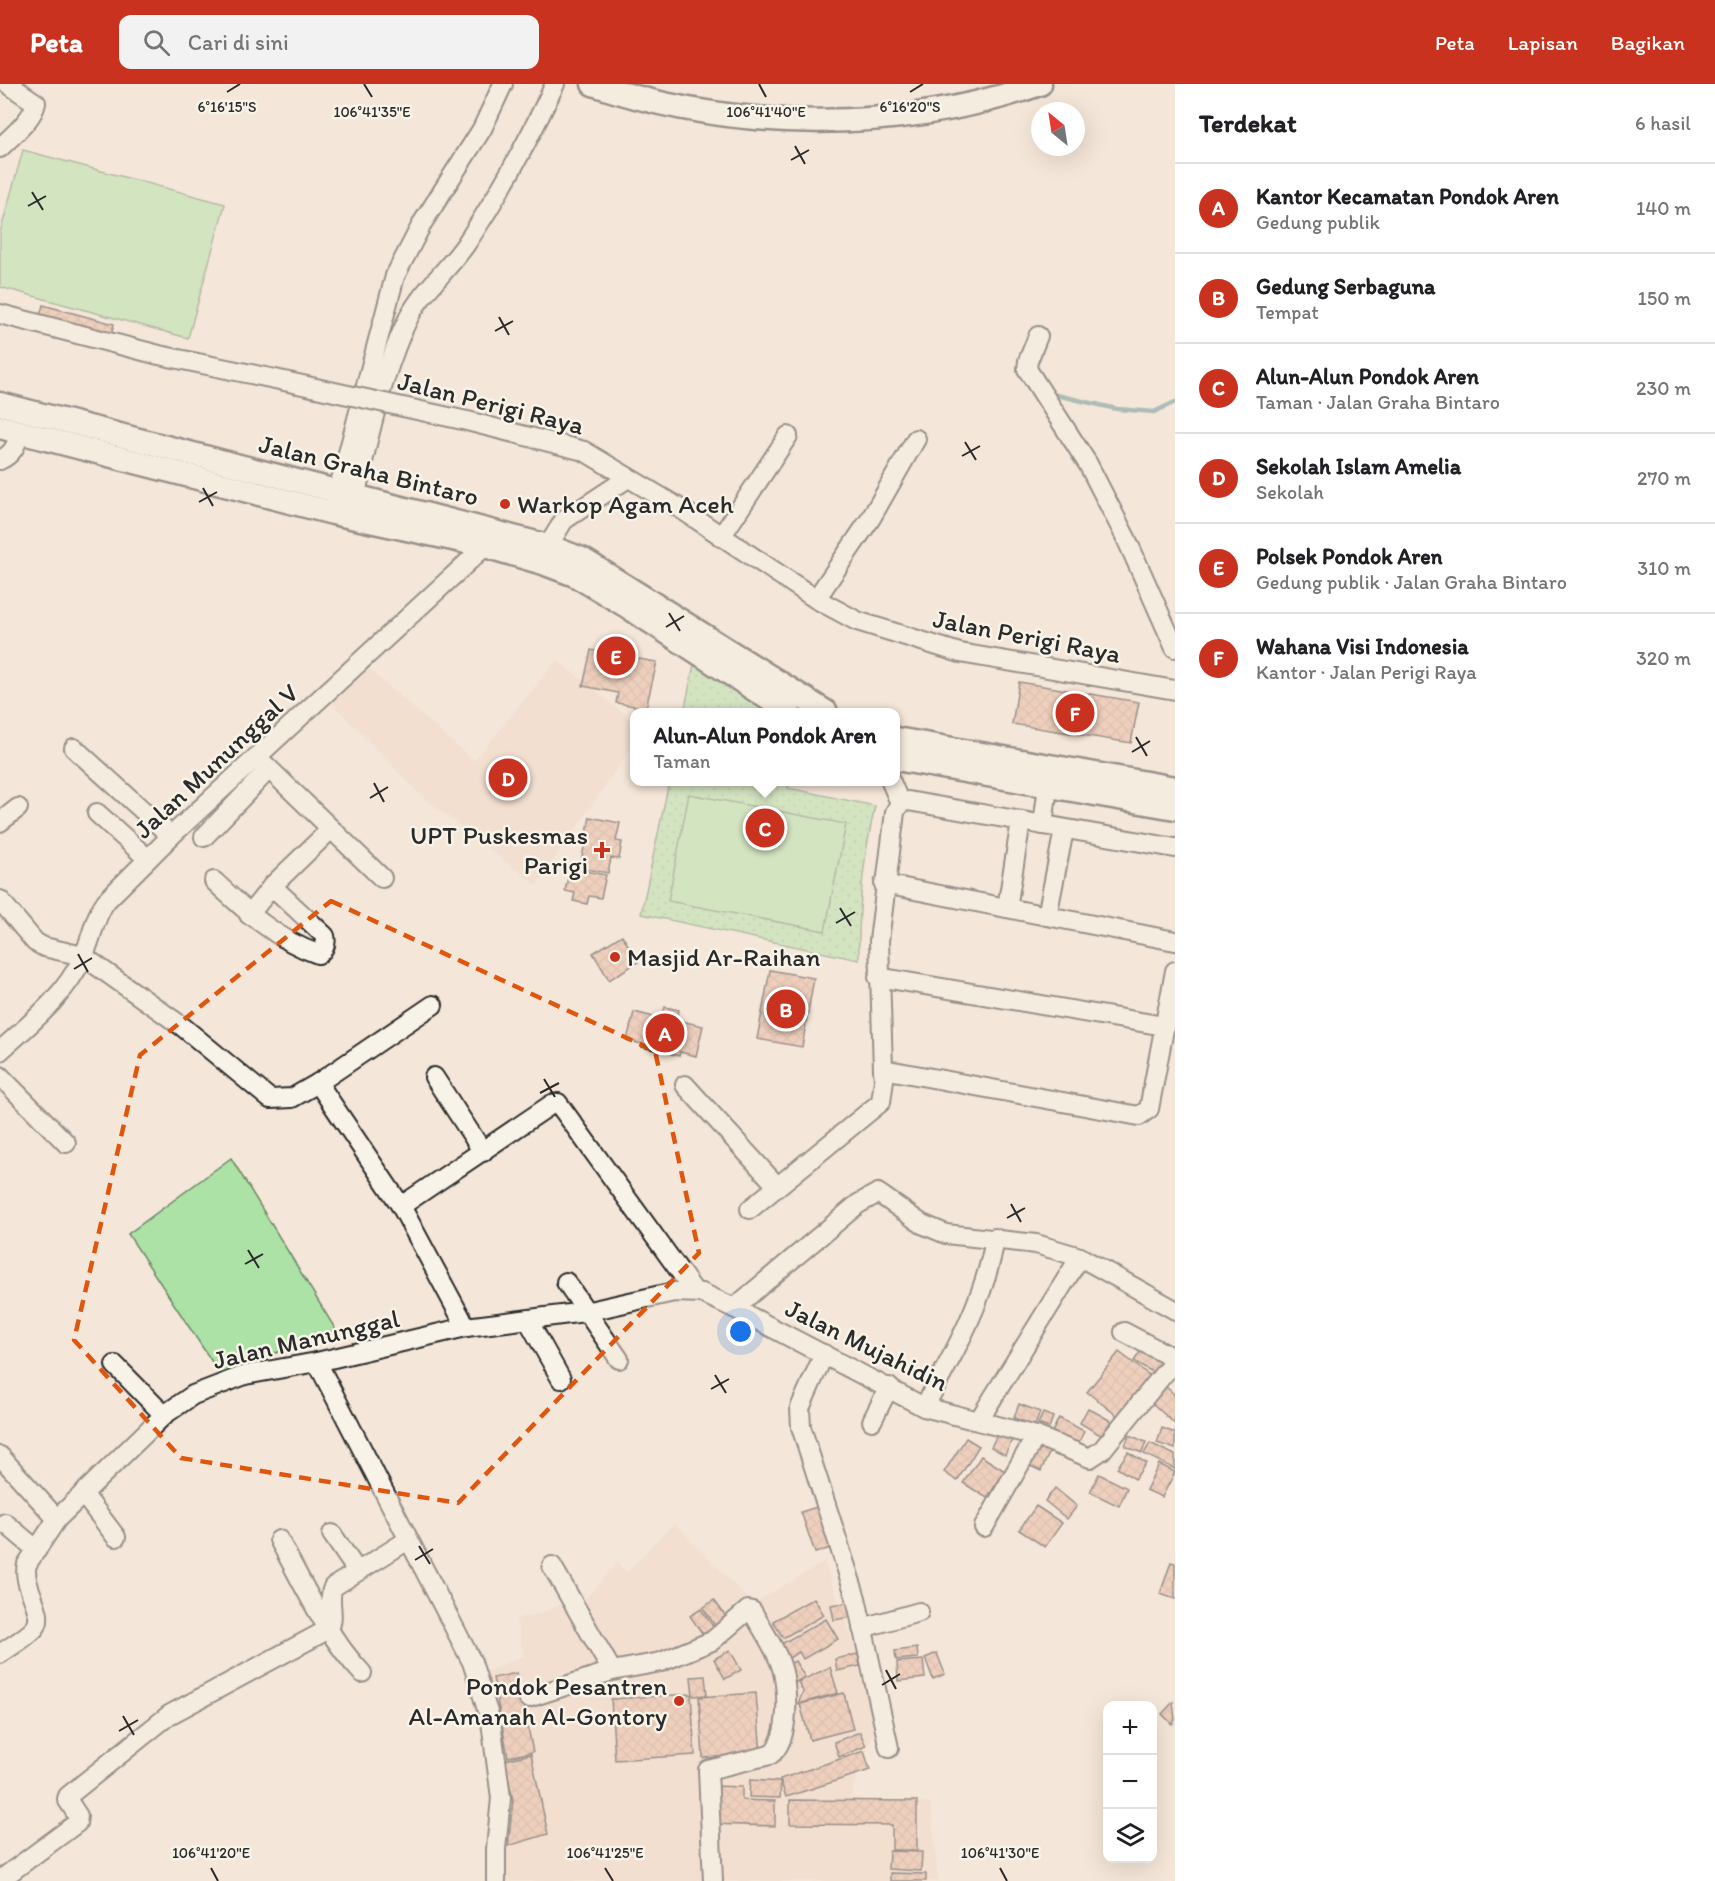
<!DOCTYPE html>
<html lang="id">
<head>
<meta charset="utf-8">
<style>
  body { margin:0; font-family:Itim,sans-serif; background:#f2f2f2; color:#202124 }
  .controls { position:absolute; right:18px; bottom:18px; display:grid; overflow:hidden; border-radius:12px; box-shadow:0 6px 24px #0002 }
  .controls button { width:54px; height:54px; display:grid; place-items:center; padding:0; border:0; border-bottom:2px solid #e0e0e0; background:#fff; color:#202124; font:30px sans-serif }
  .compass { position:absolute; left:1031px; top:18px; width:54px; height:54px; border-radius:50%; background:#fff; box-shadow:0 6px 24px #0002; rotate:330deg }
  .you { position:absolute; left:741px; top:1248px; width:21px; height:21px; margin:-15px; border:4px solid #fff; border-radius:50%; background:#1a73e8; box-shadow:0 0 0 9px #1a73e833 }
  .badge { display:grid; place-items:center; width:39px; height:39px; border-radius:50%; background:#c8321e; color:#fff; font-size:20px; font-weight:700 }
  .pin { position:absolute; translate:-50% -50%; border:3px solid #fff; box-shadow:0 2px 6px #0006 }
  .popup { position:absolute; left:630px; top:624px; width:270px; height:78px; box-sizing:border-box; display:grid; place-content:center; border-radius:12px; background:#fff; filter:drop-shadow(0 2px 4px #0005); font-size:20px; white-space:nowrap; color:#757577 }
  .popup b { font-size:22px; color:#202124 }
  .popup::after { content:''; position:absolute; left:50%; top:100%; margin-left:-12px; border:12px solid transparent; border-top-color:#fff }
  .list { margin:0; padding:0; list-style:none }
  h2 { display:flex; justify-content:space-between; align-items:center; height:78px; margin:0; padding:0 24px; font-size:26px }
  h2 small { font-size:20px; font-weight:400; color:#757577 }
  .list li { display:grid; grid-template-columns:39px 1fr auto; gap:18px; align-items:center; box-sizing:border-box; height:90px; padding:0 24px; border-top:2px solid #e0e0e0 }
  .list b { display:block; font-size:22px; white-space:nowrap }
  .list p { margin:0; font-size:20px; white-space:nowrap; color:#757577 }
  .list em { font-size:20px; font-style:normal; color:#757577 }
  .icon { flex:none; width:33px; height:33px; fill:none; stroke:currentColor; stroke-width:2; stroke-linecap:round; stroke-linejoin:round }
  .map { position:relative; flex:none; width:1175px; height:1797px; overflow:hidden }
  header { display:flex; align-items:center; gap:36px; box-sizing:border-box; height:84px; padding:0 30px; background:#c8321e; color:#fff }
  header strong { font-size:28px }
  nav { display:flex; gap:33px; margin-inline-start:auto; font-size:21px }
  .search { width:420px; height:54px; background:#f2f2f2; display:flex; align-items:center; gap:15px; box-sizing:border-box; padding:0 21px; border-radius:12px; color:#757577; font-size:22px }
  main { display:flex }
  aside { flex:1; background:#fff }
  .map>svg:first-child { display:block }
</style>
</head>
<body>
<header>
<strong>Peta</strong>
<div class="search"><svg class="icon" aria-label="search" viewBox="0 0 24 24"><circle cx="10" cy="10" r="6"/><path d="M15 15l6 6"/></svg>Cari di sini</div>
<nav><a>Peta</a><a>Lapisan</a><a>Bagikan</a></nav>
</header>
<main>
<div class="map">
<svg width="1175" height="1797" viewBox="0 0 1175 1797">
  <defs>
    <pattern id="green-dots" width="8" height="8" patternUnits="userSpaceOnUse" patternTransform="scale(1.5)"><rect width="8" height="8" fill="#ace2a5"/><path d="M2 2h.1M6 6h.1" fill="none" stroke="#94c28e" stroke-width="1.8" stroke-linecap="round"/></pattern>
    <pattern id="building-cross-hatch" width="8" height="8" patternUnits="userSpaceOnUse" patternTransform="scale(1.5)"><rect width="8" height="8" fill="#e7b39a"/><path d="M0 0l8 8M0 8l8-8" fill="none" stroke="#c69a85"/></pattern>
  </defs>
  <rect width="100%" height="100%" fill="#f4e6d8"/>
  <filter id="ink" filterUnits="userSpaceOnUse"><feTurbulence type="fractalNoise" baseFrequency=".0167" numOctaves="2"/><feDisplacementMap in="SourceGraphic" scale="12" xChannelSelector="R" yChannelSelector="G"/><feConvolveMatrix kernelMatrix="1 2 1 2 8 2 1 2 1" color-interpolation-filters="sRGB"/></filter>
  <g filter="url(#ink)">
    <g fill="#f0d7c5">
      <path d="M557,576L634,638V660L536,801L422,712L330,617L364,581L474,677Z"/>
      <path d="M674,1439L753,1520L824,1478L859,1573L874,1647L849,1715L931,1720L938,1797H503L505,1717L486,1588L524,1572L516,1535L545,1528L569,1516L579,1522L617,1479L627,1488Z"/>
    </g>
    <g fill="url(#green-dots)" stroke="#6c8668" stroke-width="1.5">
      <path d="M695,576L779,628H684Z"/>
      <path d="M669,698H789L788,704L875,722C863,774 858,824 859,876L641,830Z"/>
    </g>
    <g fill="#ace2a5" stroke="#6c8668" stroke-width="1.5">
      <path d="M23,66L225,120L188,254L0,203V149Z"/>
      <path d="M689,710L846,740L825,847L668,817Z"/>
      <path d="M231,1074L336,1246L220,1290L128,1150Z"/>
    </g>
    <g fill="none" stroke-linecap="round" stroke-linejoin="round">
      <path stroke="#5a8a90" stroke-width="4.5" d="M1052,310L1117,325L1154,328L1175,318"/>
    </g>
    <g fill="url(#building-cross-hatch)" stroke="#2b2b2b" stroke-width="1.5">
      <path d="M43,221L114,240L110,255L39,236Z"/>
      <path d="M619,562L634,565L633,574L657,578L646,624L616,619L618,609L583,602L591,566L617,571Z"/>
      <path d="M1019,598L1139,618L1131,659L1012,640Z"/>
      <path d="M590,733L620,739L616,757L622,758L619,775L611,774L608,789L580,784Z"/>
      <path d="M570,784L606,791L601,814L589,812L587,820L573,817L575,809L565,807Z"/>
      <path d="M622,851L638,878L609,896L593,869Z"/>
      <path d="M770,886L814,894L802,963L757,955Z"/>
      <path d="M665,923L679,926L677,936L703,942L696,972L680,968L679,972L642,963L643,960L627,956L634,928L662,935Z"/>
      <path d="M1144,1262L1167,1277L1157,1291L1134,1277Z"/>
      <path d="M1119,1268L1153,1294L1121,1335L1087,1308Z"/>
      <path d="M1165,1302L1175,1311V1340L1151,1318Z"/>
      <path d="M1019,1320L1040,1328L1035,1342L1014,1334Z"/>
      <path d="M1088,1324L1111,1337L1102,1352L1080,1339Z"/>
      <path d="M1043,1329L1053,1333L1049,1344L1038,1340Z"/>
      <path d="M1059,1334L1084,1347L1077,1363L1051,1350Z"/>
      <path d="M1162,1344L1175,1349V1365L1157,1359Z"/>
      <path d="M999,1347L1013,1354L1005,1371L991,1363Z"/>
      <path d="M1129,1351L1146,1358L1142,1369L1125,1362Z"/>
      <path d="M966,1354L979,1362L957,1397L944,1388Z"/>
      <path d="M1038,1359L1051,1365L1041,1387L1028,1381Z"/>
      <path d="M1150,1359L1175,1371V1385L1144,1370Z"/>
      <path d="M1128,1368L1146,1379L1135,1395L1117,1384Z"/>
      <path d="M981,1372L1005,1387L987,1414L963,1399Z"/>
      <path d="M1159,1380L1175,1388L1162,1413L1146,1406Z"/>
      <path d="M1099,1390L1127,1404L1119,1422L1090,1408Z"/>
      <path d="M1055,1404L1077,1422L1067,1435L1045,1417Z"/>
      <path d="M823,1421L837,1462L815,1469L801,1428Z"/>
      <path d="M1036,1422L1062,1439L1045,1463L1019,1446Z"/>
      <path d="M1171,1478L1175,1479V1515L1160,1510Z"/>
      <path d="M814,1514L824,1531L783,1554L773,1537Z"/>
      <path d="M714,1516L730,1538L718,1546L703,1524Z"/>
      <path d="M850,1518L852,1533L834,1536L831,1521Z"/>
      <path d="M701,1525L715,1545L704,1552L690,1532Z"/>
      <path d="M826,1535L838,1555L803,1575L799,1568L789,1574L781,1560Z"/>
      <path d="M917,1564L918,1574L896,1576L895,1567Z"/>
      <path d="M730,1566L741,1586L725,1595L714,1575Z"/>
      <path d="M937,1569L945,1590L933,1595L925,1574Z"/>
      <path d="M858,1570L860,1582L837,1587L835,1575Z"/>
      <path d="M923,1576L925,1594L898,1597L897,1578Z"/>
      <path d="M795,1577L805,1593L792,1600L782,1584Z"/>
      <path d="M830,1583L838,1609L798,1620L803,1607L798,1598Z"/>
      <path d="M517,1589L533,1668L508,1673L493,1594Z"/>
      <path d="M705,1592L707,1611L693,1612L691,1593Z"/>
      <path d="M756,1609L761,1670L703,1674L699,1613Z"/>
      <path d="M844,1609L853,1645L810,1656L800,1620Z"/>
      <path d="M691,1610L695,1671L615,1676L611,1615Z"/>
      <path d="M1173,1618L1175,1636L1172,1640L1162,1630Z"/>
      <path d="M860,1648L866,1662L839,1673L834,1658Z"/>
      <path d="M864,1667L870,1686L786,1713L780,1695Z"/>
      <path d="M531,1670L548,1750L508,1762L513,1716L504,1676Z"/>
      <path d="M750,1696L781,1698L780,1714L749,1713Z"/>
      <path d="M713,1702L742,1703V1716L775,1717V1742L711,1740Z"/>
      <path d="M790,1716L917,1717V1766H892V1741L790,1740Z"/>
      <path d="M889,1767L922,1768L921,1787L888,1785Z"/>
      <path d="M890,1789L926,1790V1797H890Z"/>
    </g>
    <g fill="none" stroke-linecap="round" stroke-linejoin="round">
      <g stroke="#2b2b2b" stroke-width="22">
        <g id="minor">
          <path d="M0,64C12,52 33,35 36,19L8,0"/>
          <path d="M0,230L159,271L275,295"/>
          <path d="M1038,252L1028,277L1027,285L1088,380L1126,454L1175,564"/>
          <path d="M467,337L584,367L681,425L816,515L857,537L960,569L1175,606"/>
          <path d="M0,376C13,370 16,362 20,348"/>
          <path d="M335,418L395,192L423,138L482,45L503,0"/>
          <path d="M353,424C365,366 382,288 408,235C422,207 448,186 466,160C500,109 529,56 555,0"/>
          <path d="M721,453L788,352"/>
          <path d="M544,475L548,462L564,436L628,394"/>
          <path d="M816,515L871,434L916,355"/>
          <path d="M74,664L171,752"/>
          <path d="M257,673L382,794"/>
          <path d="M891,698L900,719"/>
          <path d="M97,729L148,775"/>
          <path d="M0,738L18,724"/>
          <path d="M1043,741L1048,702"/>
          <path d="M204,753L269,685"/>
          <path d="M1175,764L908,717L900,719L895,728L879,857L883,985L1139,1032L1149,1025L1175,887"/>
          <path d="M214,797C245,826 276,856 318,870C324,866 327,860 325,852L272,802"/>
          <path d="M884,800L1175,857"/>
          <path d="M0,816L35,858L44,863L83,872L183,943L270,1015L292,1014L318,999L433,921"/>
          <path d="M1007,824L1021,737"/>
          <path d="M249,831L272,802L330,746"/>
          <path d="M1047,832L1064,746"/>
          <path d="M878,893L1164,942"/>
          <path d="M0,967C31,939 65,912 83,873C92,855 94,833 106,817L171,752L494,454"/>
          <path d="M0,992L66,1059"/>
          <path d="M434,993L483,1068"/>
          <path d="M318,999L401,1122L466,1243"/>
          <path d="M685,1001L777,1102"/>
          <path d="M401,1122L552,1020L558,1019L694,1207"/>
          <path d="M750,1125L881,1018L884,996L883,985"/>
          <path d="M566,1198L619,1275"/>
          <path d="M734,1224L858,1120L878,1109L922,1140L946,1150L1036,1160L1080,1173L1175,1226"/>
          <path d="M528,1236L561,1295"/>
          <path d="M1124,1248L1175,1275"/>
          <path d="M824,1270L800,1324L801,1343L856,1514L889,1664"/>
          <path d="M317,1278L472,1578L491,1638L501,1714L496,1765V1797"/>
          <path d="M115,1281L164,1331"/>
          <path d="M924,1323C953,1272 986,1213 995,1154"/>
          <path d="M979,1336L1080,1173"/>
          <path d="M872,1337L889,1303"/>
          <path d="M0,1372L57,1435"/>
          <path d="M84,1411L116,1453"/>
          <path d="M5,1439L37,1466"/>
          <path d="M984,1443L1036,1352"/>
          <path d="M332,1450L357,1487"/>
          <path d="M279,1456C304,1501 326,1551 362,1589"/>
          <path d="M552,1482L612,1587L661,1578L712,1557L748,1526L752,1527C761,1543 772,1559 779,1576C789,1598 791,1656 770,1671L708,1686L713,1797"/>
          <path d="M862,1544L919,1528"/>
          <path d="M0,1570C11,1562 26,1554 35,1544C47,1529 21,1503 27,1480L57,1435L164,1331L193,1311L245,1291L317,1278L466,1243L585,1228L674,1208L702,1209L734,1224L924,1323L1036,1352L1090,1374L1102,1366L1175,1276"/>
          <path d="M528,1614L612,1587"/>
          <path d="M0,1796L77,1739L78,1732L67,1715L68,1712L169,1631L329,1545C336,1531 327,1516 333,1503L408,1456"/>
        </g>
      </g>
      <g stroke="#2b2b2b" stroke-width="27">
        <g id="major">
          <path d="M593,0C734,48 899,50 1040,0"/>
          <path d="M0,320L548,462L582,475L826,628"/>
          <path d="M0,343L333,429L485,462L543,479L575,491L625,521L789,628"/>
          <path d="M896,655L1175,704"/>
          <path d="M896,675L1175,724"/>
        </g>
      </g>
      <use href="#minor" stroke="#f7f3e8" stroke-width="18"/>
      <use href="#major" stroke="#f7f3e8" stroke-width="22"/>
      <g stroke="#2b2b2b" stroke-width="22" stroke-linecap="butt">
        <path id="minor-bridge" d="M275,295L467,337"/>
      </g>
      <use href="#minor-bridge" stroke="#f7f3e8" stroke-width="18"/>
    </g>
  </g>
  <path d="M0 0H1175V1797H0ZM331,817L655,967L699,1169L458,1419L181,1374L74,1256L140,971Z" fill="#f4e6d8" fill-opacity=".55" fill-rule="evenodd"/>
  <path fill="none" stroke="#df570e" stroke-width="4.5" stroke-dasharray="12 8" stroke-linejoin="round" d="M331,817L655,967L699,1169L458,1419L181,1374L74,1256L140,971Z"/>
  <path fill="none" stroke="#2b2b2b" stroke-width="2" d="M364,0L372,13M759,0L766,13M227,8L240,0M910,8L923,0M795,62L805,80M791,76L809,66M32,108L43,126M28,122L46,112M499,233L509,251M495,247L513,237M965,358L976,376M962,372L980,362M203,404L213,422M199,418L217,408M669,529L680,547M666,543L684,532M1136,653L1147,672M1132,668L1150,657M374,699L384,718M370,714L388,703M840,824L851,842M836,839L855,828M78,870L88,888M74,885L92,874M544,995L555,1013M540,1009L559,999M1011,1120L1021,1138M1007,1134L1025,1124M248,1166L259,1184M245,1180L263,1170M715,1291L726,1309M711,1305L729,1295M419,1462L430,1480M415,1476L433,1465M886,1586L896,1605M882,1601L900,1590M123,1632L134,1651M119,1647L138,1636M211,1784L218,1797M605,1784L613,1797M1000,1784L1007,1797"/>
  <g fill="#c8321e" stroke="#f7f3e8" stroke-width="2">
    <circle cx="505" cy="420" r="6"/>
    <path d="M599 757h6v6h6v6h-6v6h-6v-6h-6v-6h6z"/>
    <circle cx="615" cy="873" r="6"/>
    <circle cx="679" cy="1617" r="6"/>
  </g>
  <g text-anchor="middle" stroke-width="5" stroke-linejoin="round" paint-order="stroke">
    <g font-size="26" fill="#2b2b2b" stroke="#f7f3e8">
      <text transform="translate(491 319) rotate(14)" y="9">Jalan Perigi Raya</text>
      <text transform="translate(369 386) rotate(14)" y="9">Jalan Graha Bintaro</text>
      <text transform="translate(1027 552) rotate(11)" y="9">Jalan Perigi Raya</text>
      <text transform="translate(216 677) rotate(-43)" y="9">Jalan Mununggal V</text>
      <text transform="translate(306 1255) rotate(-13)" y="9">Jalan Manunggal</text>
      <text transform="translate(867 1261) rotate(26)" y="9">Jalan Mujahidin</text>
    </g>
    <g font-size="26" fill="#2b2b2b" stroke="#f7f3e8" text-anchor="start">
      <text x="517" y="429">Warkop Agam Aceh</text>
      <text x="588" y="760" text-anchor="end">UPT Puskesmas<tspan x="588" dy="30">Parigi</tspan></text>
      <text x="627" y="882">Masjid Ar-Raihan</text>
      <text x="667" y="1611" text-anchor="end">Pondok Pesantren<tspan x="667" dy="30">Al-Amanah Al-Gontory</tspan></text>
    </g>
  </g>
  <g font-size="15" text-anchor="middle" fill="#2b2b2b" stroke="#f7f3e8" stroke-width="5" stroke-linejoin="round" paint-order="stroke">
    <text x="910" y="28">6°16'20"S</text>
    <text x="227" y="28">6°16'15"S</text>
    <text x="372" y="33">106°41'35"E</text>
    <text x="766" y="33">106°41'40"E</text>
    <text x="211" y="1774">106°41'20"E</text>
    <text x="605" y="1774">106°41'25"E</text>
    <text x="1000" y="1774">106°41'30"E</text>
  </g>
</svg>
<div class="controls">
<button>+</button>
<button>−</button>
<button><svg class="icon" aria-label="layers" viewBox="0 0 24 24"><path d="M12 4l9 5-9 5-9-5zM3 14l9 5 9-5"/></svg></button>
</div>
<svg class="compass" viewBox="-18 -18 36 36"><path d="M0-13l5 13h-10z" fill="#e53935"/><path d="M0 13l5-13h-10z" fill="#757577"/></svg>
<div class="you"></div>
<div class="pin badge" style="left:665px;top:949px">A</div>
<div class="pin badge" style="left:786px;top:925px">B</div>
<div class="pin badge" style="left:765px;top:744px">C</div>
<div class="popup"><b>Alun-Alun Pondok Aren</b>Taman</div>
<div class="pin badge" style="left:508px;top:694px">D</div>
<div class="pin badge" style="left:616px;top:572px">E</div>
<div class="pin badge" style="left:1075px;top:629px">F</div>
</div>
<aside>
<h2>Terdekat<small>6 hasil</small></h2>
<ul class="list">
<li><span class="badge">A</span><div><b>Kantor Kecamatan Pondok Aren</b><p>Gedung publik</p></div><em>140 m</em></li>
<li><span class="badge">B</span><div><b>Gedung Serbaguna</b><p>Tempat</p></div><em>150 m</em></li>
<li><span class="badge">C</span><div><b>Alun-Alun Pondok Aren</b><p>Taman · Jalan Graha Bintaro</p></div><em>230 m</em></li>
<li><span class="badge">D</span><div><b>Sekolah Islam Amelia</b><p>Sekolah</p></div><em>270 m</em></li>
<li><span class="badge">E</span><div><b>Polsek Pondok Aren</b><p>Gedung publik · Jalan Graha Bintaro</p></div><em>310 m</em></li>
<li><span class="badge">F</span><div><b>Wahana Visi Indonesia</b><p>Kantor · Jalan Perigi Raya</p></div><em>320 m</em></li>
</ul>
</aside>
</main>
</body>
</html>
